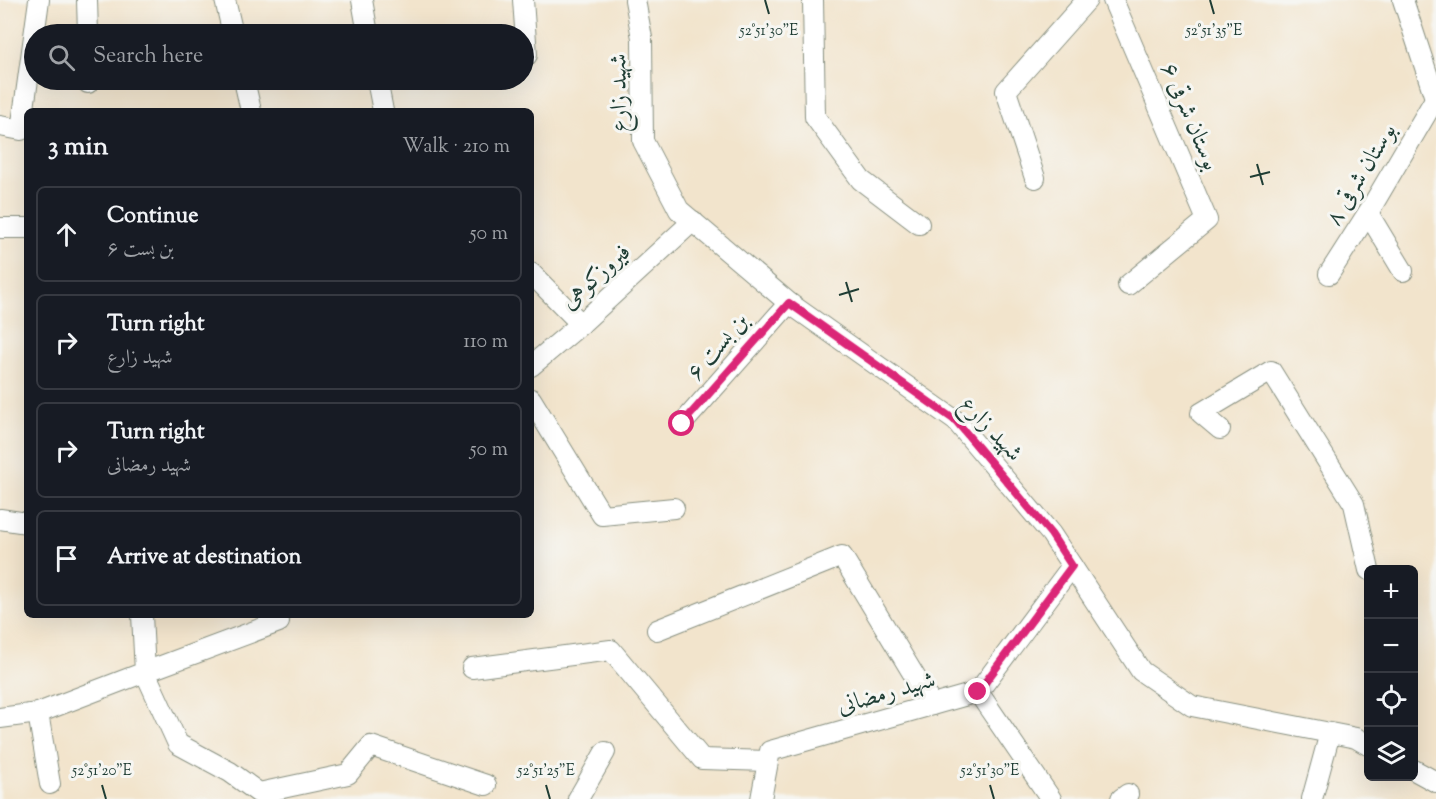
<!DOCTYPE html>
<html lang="en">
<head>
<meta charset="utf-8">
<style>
  body { margin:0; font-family:"Sorts Mill Goudy",Amiri,serif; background:#20242c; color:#f1f3f6 }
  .controls { position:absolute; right:18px; bottom:18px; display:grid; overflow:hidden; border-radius:9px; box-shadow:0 6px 24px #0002 }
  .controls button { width:54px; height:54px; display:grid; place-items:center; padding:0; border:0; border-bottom:2px solid #363941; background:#171b24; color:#f1f3f6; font:30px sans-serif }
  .stop { position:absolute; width:18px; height:18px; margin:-14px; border:4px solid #db2777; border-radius:50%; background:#fff }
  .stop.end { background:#db2777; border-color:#fff; box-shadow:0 2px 6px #0008 }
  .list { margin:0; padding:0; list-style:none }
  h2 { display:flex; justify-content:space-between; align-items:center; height:78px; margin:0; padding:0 24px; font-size:26px }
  h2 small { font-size:20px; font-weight:400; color:#9ea1a6 }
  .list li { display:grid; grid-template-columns:39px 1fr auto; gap:18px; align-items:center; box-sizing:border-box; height:96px; margin:0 12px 12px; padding:0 12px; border:2px solid #363941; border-radius:9px }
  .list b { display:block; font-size:22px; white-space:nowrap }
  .list p { margin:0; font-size:20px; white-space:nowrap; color:#9ea1a6 }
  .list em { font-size:20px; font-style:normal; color:#9ea1a6 }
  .icon { flex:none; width:33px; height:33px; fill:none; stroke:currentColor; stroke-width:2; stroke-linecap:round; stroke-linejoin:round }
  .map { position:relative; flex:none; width:1436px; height:799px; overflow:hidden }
  .search { position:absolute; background:#171b24; box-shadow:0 6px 24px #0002; left:24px; top:24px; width:510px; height:66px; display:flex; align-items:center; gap:15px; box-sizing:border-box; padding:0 21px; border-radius:33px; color:#9ea1a6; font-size:22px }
  .panel { position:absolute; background:#171b24; box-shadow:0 6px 24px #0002; left:24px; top:108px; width:510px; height:510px; border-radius:9px }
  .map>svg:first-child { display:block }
</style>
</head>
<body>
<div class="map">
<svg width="1436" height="799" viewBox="0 0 1436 799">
  <rect width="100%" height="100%" fill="#f6f6f2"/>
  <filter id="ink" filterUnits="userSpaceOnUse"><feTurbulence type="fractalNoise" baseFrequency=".0167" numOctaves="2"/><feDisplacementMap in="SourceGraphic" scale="12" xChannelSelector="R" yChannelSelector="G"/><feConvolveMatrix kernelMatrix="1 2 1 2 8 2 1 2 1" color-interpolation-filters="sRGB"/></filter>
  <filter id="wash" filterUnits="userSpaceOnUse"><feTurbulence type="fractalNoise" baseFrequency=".008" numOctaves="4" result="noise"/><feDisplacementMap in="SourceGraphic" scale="24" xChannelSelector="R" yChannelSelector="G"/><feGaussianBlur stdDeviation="1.35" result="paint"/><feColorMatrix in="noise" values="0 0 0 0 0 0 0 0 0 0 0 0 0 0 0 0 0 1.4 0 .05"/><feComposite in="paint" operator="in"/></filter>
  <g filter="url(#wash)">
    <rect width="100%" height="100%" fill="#f2e4cc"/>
  </g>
  <g filter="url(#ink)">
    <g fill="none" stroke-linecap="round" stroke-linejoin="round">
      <g stroke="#889080" stroke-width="22">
        <g id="minor">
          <path d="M87,0L88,34"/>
          <path d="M225,0L233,34"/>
          <path d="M362,0L368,34"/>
          <path d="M523,0L527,55"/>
          <path d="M635,0L642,38L643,141L679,210L789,303L956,421L1051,534L1141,671L1192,706L1356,738L1368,745"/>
          <path d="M813,0L815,117L861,180L919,224"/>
          <path d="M1113,0L1207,220L1128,285"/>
          <path d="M1403,0L1436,101"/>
          <path d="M88,80V83"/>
          <path d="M244,80L251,111"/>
          <path d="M377,80L383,111"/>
          <path d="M0,126L21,130L39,0"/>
          <path d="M1035,178L1006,91L1087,0"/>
          <path d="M1368,213L1403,271"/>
          <path d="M0,228H27"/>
          <path d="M531,273L581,324"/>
          <path d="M1329,274L1368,213L1435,99"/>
          <path d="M531,366L581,324L693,221"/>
          <path d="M531,399L602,515L674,508"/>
          <path d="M682,424L789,303"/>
          <path d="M1220,429L1201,413L1271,371L1354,504L1369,570"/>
          <path d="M0,519L27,523"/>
          <path d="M279,622L145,672L178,744L230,772L259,793L348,774L371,746L486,785"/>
          <path d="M657,630L842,556L932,705"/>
          <path d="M472,668L611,650L702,759L768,761"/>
          <path d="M978,692L1051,799"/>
          <path d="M38,713L50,784"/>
          <path d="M0,718L38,713L145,672L142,615"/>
          <path d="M1414,770L1436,782"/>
          <path d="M578,799L605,752"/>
          <path d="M761,799L770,751L978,692L1072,566"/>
          <path d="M1121,799L1128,794"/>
          <path d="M1312,799L1330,733"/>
        </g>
      </g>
      <use href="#minor" stroke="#fff" stroke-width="20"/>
    </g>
  </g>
  <g fill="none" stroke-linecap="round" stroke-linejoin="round" filter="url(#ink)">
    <path stroke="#db2777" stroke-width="8" d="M682,424L789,303L956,421L1051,534L1072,566L978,692"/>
  </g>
  <path fill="none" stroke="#1f3d34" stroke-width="2" d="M765,0L769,14M1210,0L1214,14M1257,164L1263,185M1250,177L1270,172M846,282L852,302M839,295L859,289M102,785L106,799M546,785L550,799M990,785L994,799"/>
  <g text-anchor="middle" stroke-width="6" stroke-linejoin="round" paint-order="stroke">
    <g font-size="24" fill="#1f3d34" stroke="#f6f6f2">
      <text transform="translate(618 93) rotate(-91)" y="8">شهید زارع</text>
      <text transform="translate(1191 116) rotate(67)" y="8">بوستان شرقی ۶</text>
      <text transform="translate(1360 174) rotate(-59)" y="8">بوستان شرقی ۸</text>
      <text transform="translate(595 276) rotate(-42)" y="8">فیروزکوهی</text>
      <text transform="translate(717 346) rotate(-49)" y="8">بن بست ۶</text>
      <text transform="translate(992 428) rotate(47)" y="8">شهید زارع</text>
      <text transform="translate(886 692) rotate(-16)" y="8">شهید رمضانی</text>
    </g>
  </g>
  <g font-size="15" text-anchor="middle" fill="#1f3d34" stroke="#f6f6f2" stroke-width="6" stroke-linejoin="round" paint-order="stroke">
    <text x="769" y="35">52°51'30"E</text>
    <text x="1214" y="35">52°51'35"E</text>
    <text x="102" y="775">52°51'20"E</text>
    <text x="546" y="775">52°51'25"E</text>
    <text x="990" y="775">52°51'30"E</text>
  </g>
</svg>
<div class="controls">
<button>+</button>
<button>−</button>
<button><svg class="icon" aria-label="locate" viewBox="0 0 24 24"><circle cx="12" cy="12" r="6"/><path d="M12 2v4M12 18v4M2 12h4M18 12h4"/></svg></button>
<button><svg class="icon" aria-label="layers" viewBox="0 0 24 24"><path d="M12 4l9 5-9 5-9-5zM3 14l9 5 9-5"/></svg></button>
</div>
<div class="stop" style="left:682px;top:424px"></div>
<div class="stop end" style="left:978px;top:692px"></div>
<div class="search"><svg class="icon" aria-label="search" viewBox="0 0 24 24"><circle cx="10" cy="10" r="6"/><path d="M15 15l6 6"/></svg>Search here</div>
<section class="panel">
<h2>3 min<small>Walk · 210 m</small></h2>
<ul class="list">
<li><svg class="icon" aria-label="ahead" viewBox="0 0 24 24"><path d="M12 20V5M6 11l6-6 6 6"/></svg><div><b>Continue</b><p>بن بست ۶</p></div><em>50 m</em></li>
<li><svg class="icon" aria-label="right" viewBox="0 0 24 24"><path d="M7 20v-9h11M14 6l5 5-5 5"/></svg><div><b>Turn right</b><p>شهید زارع</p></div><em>110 m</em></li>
<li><svg class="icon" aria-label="right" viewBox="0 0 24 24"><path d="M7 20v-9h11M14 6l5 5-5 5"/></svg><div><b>Turn right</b><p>شهید رمضانی</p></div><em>50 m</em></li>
<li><svg class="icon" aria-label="arrive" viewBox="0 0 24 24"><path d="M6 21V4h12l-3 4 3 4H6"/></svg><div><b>Arrive at destination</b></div></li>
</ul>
</section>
</div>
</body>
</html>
